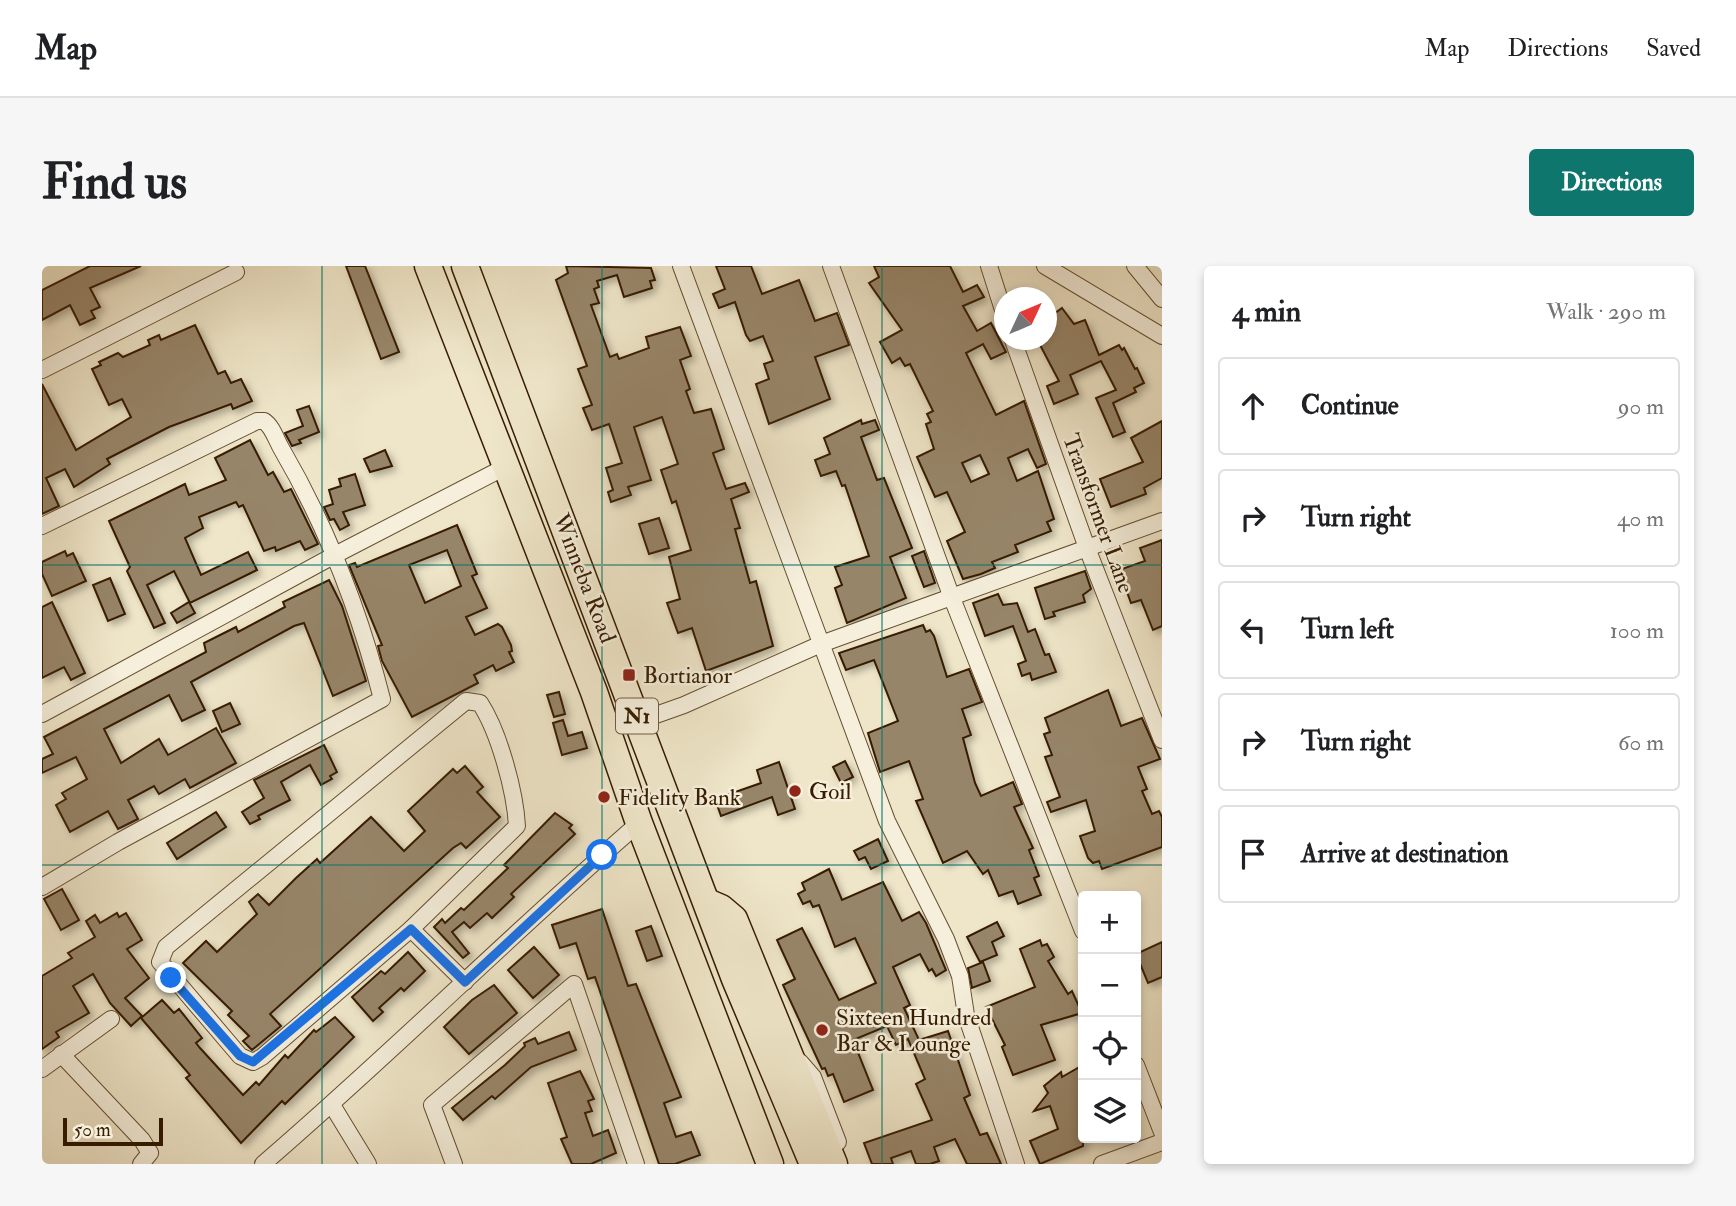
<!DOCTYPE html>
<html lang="en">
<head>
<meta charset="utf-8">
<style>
  body { margin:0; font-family:"IM FELL Double Pica",serif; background:#f6f6f6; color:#202124 }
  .controls { position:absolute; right:21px; bottom:21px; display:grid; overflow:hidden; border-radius:7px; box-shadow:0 4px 10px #0003 }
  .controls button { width:63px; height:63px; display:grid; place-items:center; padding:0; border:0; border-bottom:2px solid #e0e0e0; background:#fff; color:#202124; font:35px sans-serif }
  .compass { position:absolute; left:952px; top:21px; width:63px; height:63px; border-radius:50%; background:#fff; box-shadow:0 4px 10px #0003; rotate:46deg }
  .scale { position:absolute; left:21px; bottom:18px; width:100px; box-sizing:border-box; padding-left:7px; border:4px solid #371c00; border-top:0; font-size:19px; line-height:24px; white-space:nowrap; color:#371c00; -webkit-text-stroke:5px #f5efdc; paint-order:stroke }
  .stop { position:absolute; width:21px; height:21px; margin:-16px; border:5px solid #1a73e8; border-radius:50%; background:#fff }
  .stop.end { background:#1a73e8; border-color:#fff; box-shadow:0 2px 7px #0008 }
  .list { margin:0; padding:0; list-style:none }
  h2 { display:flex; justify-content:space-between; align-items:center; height:91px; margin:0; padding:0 28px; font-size:30px }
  h2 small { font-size:23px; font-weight:400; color:#757577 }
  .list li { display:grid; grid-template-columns:46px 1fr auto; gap:21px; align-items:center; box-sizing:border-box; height:98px; margin:0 14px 14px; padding:0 14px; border:2px solid #e0e0e0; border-radius:7px }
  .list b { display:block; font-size:26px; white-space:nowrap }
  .list em { font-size:23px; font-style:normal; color:#757577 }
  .icon { flex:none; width:38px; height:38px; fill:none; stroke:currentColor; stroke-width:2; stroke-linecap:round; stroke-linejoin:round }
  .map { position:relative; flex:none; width:1120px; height:898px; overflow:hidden; border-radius:7px }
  header { display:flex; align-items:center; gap:42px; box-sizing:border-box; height:98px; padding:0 35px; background:#fff; border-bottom:2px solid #e0e0e0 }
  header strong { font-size:33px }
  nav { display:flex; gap:38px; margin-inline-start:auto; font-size:24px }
  .intro { display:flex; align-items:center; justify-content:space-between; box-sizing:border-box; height:168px; padding:0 42px }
  h1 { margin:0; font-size:49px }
  .button { padding:18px 32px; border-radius:7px; background:#0f766e; color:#fff; font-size:24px; font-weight:700 }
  main { display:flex; gap:42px; padding:0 42px }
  aside { flex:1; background:#fff; border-radius:7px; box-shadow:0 4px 10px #0003 }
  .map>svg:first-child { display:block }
</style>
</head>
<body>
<header>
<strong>Map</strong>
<nav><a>Map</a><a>Directions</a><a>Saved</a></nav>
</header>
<div class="intro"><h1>Find us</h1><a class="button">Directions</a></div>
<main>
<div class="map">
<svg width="1120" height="898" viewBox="0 0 1120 898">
  <defs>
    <filter id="shadow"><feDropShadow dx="4" dy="4" stdDeviation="3.5" flood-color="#0004"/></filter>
  </defs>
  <rect width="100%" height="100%" fill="#efe6c9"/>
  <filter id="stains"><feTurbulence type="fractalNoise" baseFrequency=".00286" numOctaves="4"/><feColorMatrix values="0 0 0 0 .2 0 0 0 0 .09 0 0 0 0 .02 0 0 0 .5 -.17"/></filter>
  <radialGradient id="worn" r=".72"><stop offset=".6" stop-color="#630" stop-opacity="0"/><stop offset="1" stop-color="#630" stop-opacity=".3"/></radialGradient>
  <g fill="#978569" stroke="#371c00" stroke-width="2" fill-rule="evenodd" filter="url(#shadow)">
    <path d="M48,0H99L48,22L58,41L49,45L53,52L38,59L28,39L0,54V24Z"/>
    <path d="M304,0H323L357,86L339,93Z"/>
    <path d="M524,0L609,2L613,14L608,15L610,22L582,31L575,9L555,15L557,21L552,23L557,37L549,39L568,91L575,88L577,93L607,82L604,71L638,61L649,90L638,94L648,123L644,125L652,147L669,143L682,183L671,187L684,223L703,217L707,226L689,233L698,262L693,263L708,317L714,315L731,380L664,405L650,362L636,367L625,337L638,333L627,291L649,284L634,235L630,237L619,204L636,198L620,151L592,161L609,214L586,221L589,229L569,236L566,226L571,224L564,202L580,197L567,158L550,164L541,142L550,139L536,103L545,100L514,14L526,7Z"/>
    <path d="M674,0H709L720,28L757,14L773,55L795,47L807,79L773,91L788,133L727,158L714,118L727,113L722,98L731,95L721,70L708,75L704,69L693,36L677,42L671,28L683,23Z"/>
    <path d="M832,0H908L921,26L935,19L942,31L921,40L935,65L949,57L964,86L949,93L941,78L924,87L954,149L982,135L1004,198L995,202L986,183L966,192L975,215L996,205L1012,253L1005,256L1009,265L973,279L976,286L950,296L953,302L939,308L921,313L905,275L923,266L905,226L893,231L875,191L892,183L884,158L889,156L885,148L891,145L868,98L863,100L858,92L850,97L838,76L860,64L827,17L837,11ZM938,189L947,208L929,216L920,197Z"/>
    <path d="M1020,42L1032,58L1043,54L1057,89L1077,79L1080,84L1082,82L1093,103L1095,102L1102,117L1092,122L1094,126L1071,137L1083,166L1071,171L1054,132L1074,124L1059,95L1028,109L1036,128L1012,138L1005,120L1017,115L997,77L1004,74V54Z"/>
    <path d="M153,59L176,108L183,105L189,117L199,113L210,135L191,143L189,138L127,161L65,193L68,198L32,221L23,203L4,212L17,240L0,248V118L34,184L89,151L80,133L67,139L50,103L59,99L57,96L76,87L81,91L108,79L106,74L117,69L119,74Z"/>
    <path d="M267,140L277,166L257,174L259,177L250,180L243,167L261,160L255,144Z"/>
    <path d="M819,154L820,158L833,154L837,164L819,171L835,214L842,212L870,282L848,291L864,332L805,357L793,322L800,319L793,301L827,290L803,219L800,220L794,205L779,210L773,194L788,188L782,172Z"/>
    <path d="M1120,155V212L1102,222L1104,228L1069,241L1058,213L1101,196L1089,172Z"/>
    <path d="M208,174L226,209L231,206L242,226L249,223L276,278L263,284L258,275L234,285L233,281L222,285L201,239L197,241L194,236L157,251L161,262L143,272L159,309L206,286L215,304L148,337L132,305L105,319L123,357L112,362L85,305L88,301L67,255L143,218L147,229L184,214L173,192Z"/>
    <path d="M343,184L350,200L328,206L322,193Z"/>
    <path d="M313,208L323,239L301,246L307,259L298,264L292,253L288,254L282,241L291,238L287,224L299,220L297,213Z"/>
    <path d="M617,252L627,282L607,288L597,258Z"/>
    <path d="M415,259L435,308L430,310L445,342L424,351L433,369L456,358L460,361L469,379L470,385L467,386L472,396L454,405L451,399L432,409L436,417L370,451L340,395L336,380L340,379L307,299L313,297L315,301ZM405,284L419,320L383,337L367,299Z"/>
    <path d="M1120,274V360L1111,364L1099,334L1089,337L1077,304L1103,295L1098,282Z"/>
    <path d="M23,285L25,290L31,287L44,315L10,330L0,308V296Z"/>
    <path d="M882,285L893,317L882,321L870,290Z"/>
    <path d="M1043,305L1049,323L1041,329L1043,336L1011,346L1013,350L1003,353L993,322Z"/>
    <path d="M68,312L83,348L66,355L51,319Z"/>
    <path d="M287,314L300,340L324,415L291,430L262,357L252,360L149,416L163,444L140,455L127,429L62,463L79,497L117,473L126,489L174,462L194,497L148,522L143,513L117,528L112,520L86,534L96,553L76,563L66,545L28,566L14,539L24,533L20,527L45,513L34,491L0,507V493L11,488L2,471L164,386L162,377L194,361L196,366L243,341L241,336Z"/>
    <path d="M956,328L961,339L975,337L986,366L993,363L1003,389L1007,388L1014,406L990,414L988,407L980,410L976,398L984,395L971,360L943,370L931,337Z"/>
    <path d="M10,336L43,407L29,414L22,401L0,412V341Z"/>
    <path d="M147,336L153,347L135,357L129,347Z"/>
    <path d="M881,359L884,366L888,364L892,370L905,411L927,403L940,436L920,443L929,469L921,472L933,517L939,530L971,516L980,538L972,541L991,582L987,584L997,610L992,612L999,629L976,638L971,625L957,630L946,604L941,608L925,585L901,597L874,535L881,533L867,495L838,506L826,467L856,455L832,394L804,404L797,387Z"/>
    <path d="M1066,424L1079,460L1100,452L1118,493L1096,501L1105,523L1100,525L1110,548L1117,545L1120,551V581L1060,603L1057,595L1051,597L1046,592L1038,570L1053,565L1044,534L1009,546L1005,536L1018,531L1003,491L1010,489L1002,468L1008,466L1003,452Z"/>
    <path d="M517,426L523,448L512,451L505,429Z"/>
    <path d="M188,437L198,458L180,466L171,445Z"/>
    <path d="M521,454L526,470L540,466L545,482L520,489L511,457Z"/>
    <path d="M282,479L295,506L288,510L290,513L279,519L268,499L239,516L248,534L216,550L218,553L208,558L200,546L222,532L212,514Z"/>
    <path d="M803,495L811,511L799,517L791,501Z"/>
    <path d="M737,496L753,543L736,549L730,531L679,550L673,533L719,517L715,504Z"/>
    <path d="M423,500L441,521L435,526L458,551L424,582L419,577L411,582L228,748L239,760L210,784L201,775L207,770L186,749L190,745L141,697L164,675L175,686L215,648L207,636L216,628L227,639L254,612L275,593L278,597L329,551L362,585L383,565L366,545L411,503L415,507Z"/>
    <path d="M174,546L184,561L135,593L125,577Z"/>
    <path d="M513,547L530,559L527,562L533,568L469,628L472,631L450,652L445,647L428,662L422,656L410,666L427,687L421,692L392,661L400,653L403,657L419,642L422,644L466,602L462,599Z"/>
    <path d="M836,573L846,595L829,603L823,591L817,594L812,585Z"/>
    <path d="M787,603L800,634L841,616L860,655L877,646L884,657L904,704L894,710L890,703L887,705L878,688L851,701L868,739L862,742L877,774L906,765L928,829L922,832L938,869L945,867L959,898H925L913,873L892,881L897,895L888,898H874L869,885L849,892L851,898H830L822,877L890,854L874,818L883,813L866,773L854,779L845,760L811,774L831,824L802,836L791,808L786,810L783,802L780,803L741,719L753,713L735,674L760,662L797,734L834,717L813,672L793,681L777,639L771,641L768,635L761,638L756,628L763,624L760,617Z"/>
    <path d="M20,623L37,654L19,664L2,633Z"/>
    <path d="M560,643L586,720L594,718L639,831L622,837L634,871L649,866L658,889L633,898H617L553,711L546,713L534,677L518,682L510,659Z"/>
    <path d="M75,647L77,651L84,647L100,674L85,683L107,712L83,732L100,750L89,760L68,737L51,708L31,720L47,747L14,766L17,771L0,783V710L30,692L26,687L53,671L44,655L53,649L58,657Z"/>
    <path d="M955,656L962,670L950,676L955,689L938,696L925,671Z"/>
    <path d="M609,660L620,690L605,695L594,665Z"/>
    <path d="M998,674L1000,680L1005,678L1012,691L1006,695L1026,728L1030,725L1040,747L999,759L1013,794L971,809L960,781L963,779L944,741L993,721L978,683Z"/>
    <path d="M1120,676V711L1106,717L1094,688Z"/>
    <path d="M492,681L517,709L491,732L466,704Z"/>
    <path d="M366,686L383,705L362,725L359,722L337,742L341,746L331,755L310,731L339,705L343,708Z"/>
    <path d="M941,696L948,715L930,722L926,702Z"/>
    <path d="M452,719L475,747L427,788L402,761L430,734Z"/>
    <path d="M120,734L132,747L137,743L160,772L154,777L158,782L201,829L214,816L217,819L243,789L246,792L272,764L274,766L293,751L312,771L243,838L240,835L199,877L144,812L148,809L99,752Z"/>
    <path d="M527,766L534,784L489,801L453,833L450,830L421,854L410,842L463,799L483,780L482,777L493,772L496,778Z"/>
    <path d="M1041,799V880L998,898L988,875L1016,863L1008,840L992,845L1006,827L1002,820L1019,806L1020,811Z"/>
    <path d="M538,805L552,833L546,835L550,845L543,847L551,870L566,864L574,887L549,898H530L519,873L525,871L506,817Z"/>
  </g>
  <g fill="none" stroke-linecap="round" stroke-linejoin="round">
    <g stroke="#654e32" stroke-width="18">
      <g id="minor">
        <path d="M639,0L845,555L904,673L918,710L924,749L974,898"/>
        <path d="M789,0L910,332L1041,665"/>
        <path d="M947,0L962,47"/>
        <path d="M1003,0L1120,70"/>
        <path d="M1093,0L1120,33"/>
        <path d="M971,74L1045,282L1120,474"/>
        <path d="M0,104L194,6"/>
        <path d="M0,260L215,155H222C230,160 234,173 239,182C284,259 318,347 340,433L76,576L0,621"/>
        <path d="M424,435L438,437C457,466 473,525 475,560L369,663L220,791L211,796L198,790L118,696L124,681Z"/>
        <path d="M0,448L291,290L465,200"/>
        <path d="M597,455L642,439L779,378L1120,255"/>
        <path d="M369,663L423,716"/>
        <path d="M19,788L100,874L108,887L99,898"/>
        <path d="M758,796L771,811L796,876"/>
        <path d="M1094,799L1120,866"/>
        <path d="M0,803L69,753"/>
        <path d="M290,839L326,898"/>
        <path d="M221,898C349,788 469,668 597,557"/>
        <path d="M412,898L390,839L532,718L594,898"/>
        <path d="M1060,898L1120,876"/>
      </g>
    </g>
    <g stroke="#371c00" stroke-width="29">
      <g id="trunk">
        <path d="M386,0L552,426L597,557L728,898"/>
        <path d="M423,0L693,713L771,898"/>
        <path d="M665,636L679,642L692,653L792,898"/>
      </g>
    </g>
    <use href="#minor" stroke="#f5efdc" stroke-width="16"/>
    <use href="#trunk" stroke="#efe6c9" stroke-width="26"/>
  </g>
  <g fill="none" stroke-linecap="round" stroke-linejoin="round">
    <path stroke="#1a73e8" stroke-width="9" d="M129,712L198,790L211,796L369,663L423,716L560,589"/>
  </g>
  <path fill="none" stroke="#0f766e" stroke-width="2" stroke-opacity="0.55" d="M280,0V898M560,0V898M840,0V898M0,299H1120M0,599H1120"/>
  <g fill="#8f2418" stroke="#f5efdc" stroke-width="2.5">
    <rect x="580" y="402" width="14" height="14" rx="3.5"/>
    <circle cx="753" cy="525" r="7"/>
    <circle cx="562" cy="531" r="7"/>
    <circle cx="780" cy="764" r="7"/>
  </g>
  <g text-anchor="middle" stroke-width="5" stroke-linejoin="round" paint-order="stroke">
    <rect fill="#f5efdc" stroke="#705b42" stroke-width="2" x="574" y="432.5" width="42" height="35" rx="5"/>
    <g font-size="21" font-weight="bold" fill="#371c00">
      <text x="595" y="457">N1</text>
    </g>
    <g font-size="23" fill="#371c00" stroke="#f5efdc">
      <text transform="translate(1057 247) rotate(70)" y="8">Transformer Lane</text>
      <text transform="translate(543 312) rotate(69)" y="8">Winneba Road</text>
    </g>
    <g font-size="23" fill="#371c00" stroke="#f5efdc" text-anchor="start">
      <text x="601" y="417">Bortianor</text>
      <text x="767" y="533">Goil</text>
      <text x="576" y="539">Fidelity Bank</text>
      <text x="794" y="759">Sixteen Hundred<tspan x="794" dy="26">Bar &amp; Lounge</tspan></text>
    </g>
  </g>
  <rect width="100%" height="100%" filter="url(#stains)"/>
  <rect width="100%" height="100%" fill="url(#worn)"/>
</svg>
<div class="controls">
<button>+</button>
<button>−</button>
<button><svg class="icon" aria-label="locate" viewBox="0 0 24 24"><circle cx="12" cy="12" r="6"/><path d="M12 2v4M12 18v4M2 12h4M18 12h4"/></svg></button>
<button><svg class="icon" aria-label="layers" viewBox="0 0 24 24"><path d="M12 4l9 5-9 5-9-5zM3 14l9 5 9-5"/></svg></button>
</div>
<svg class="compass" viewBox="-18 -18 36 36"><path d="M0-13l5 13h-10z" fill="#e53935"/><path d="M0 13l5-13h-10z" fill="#757577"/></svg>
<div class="scale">50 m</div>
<div class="stop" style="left:560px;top:589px"></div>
<div class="stop end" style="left:129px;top:712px"></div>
</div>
<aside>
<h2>4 min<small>Walk · 290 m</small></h2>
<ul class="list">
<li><svg class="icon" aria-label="ahead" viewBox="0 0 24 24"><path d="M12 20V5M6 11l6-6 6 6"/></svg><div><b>Continue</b></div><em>90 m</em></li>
<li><svg class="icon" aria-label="right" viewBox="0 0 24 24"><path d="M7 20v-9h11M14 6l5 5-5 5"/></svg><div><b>Turn right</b></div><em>40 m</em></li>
<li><svg class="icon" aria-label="left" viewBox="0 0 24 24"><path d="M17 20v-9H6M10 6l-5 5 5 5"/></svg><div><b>Turn left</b></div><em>100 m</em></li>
<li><svg class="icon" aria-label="right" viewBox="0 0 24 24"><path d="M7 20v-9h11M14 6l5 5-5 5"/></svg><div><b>Turn right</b></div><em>60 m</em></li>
<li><svg class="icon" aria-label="arrive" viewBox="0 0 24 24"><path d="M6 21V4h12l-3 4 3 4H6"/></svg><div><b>Arrive at destination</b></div></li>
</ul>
</aside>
</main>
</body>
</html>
